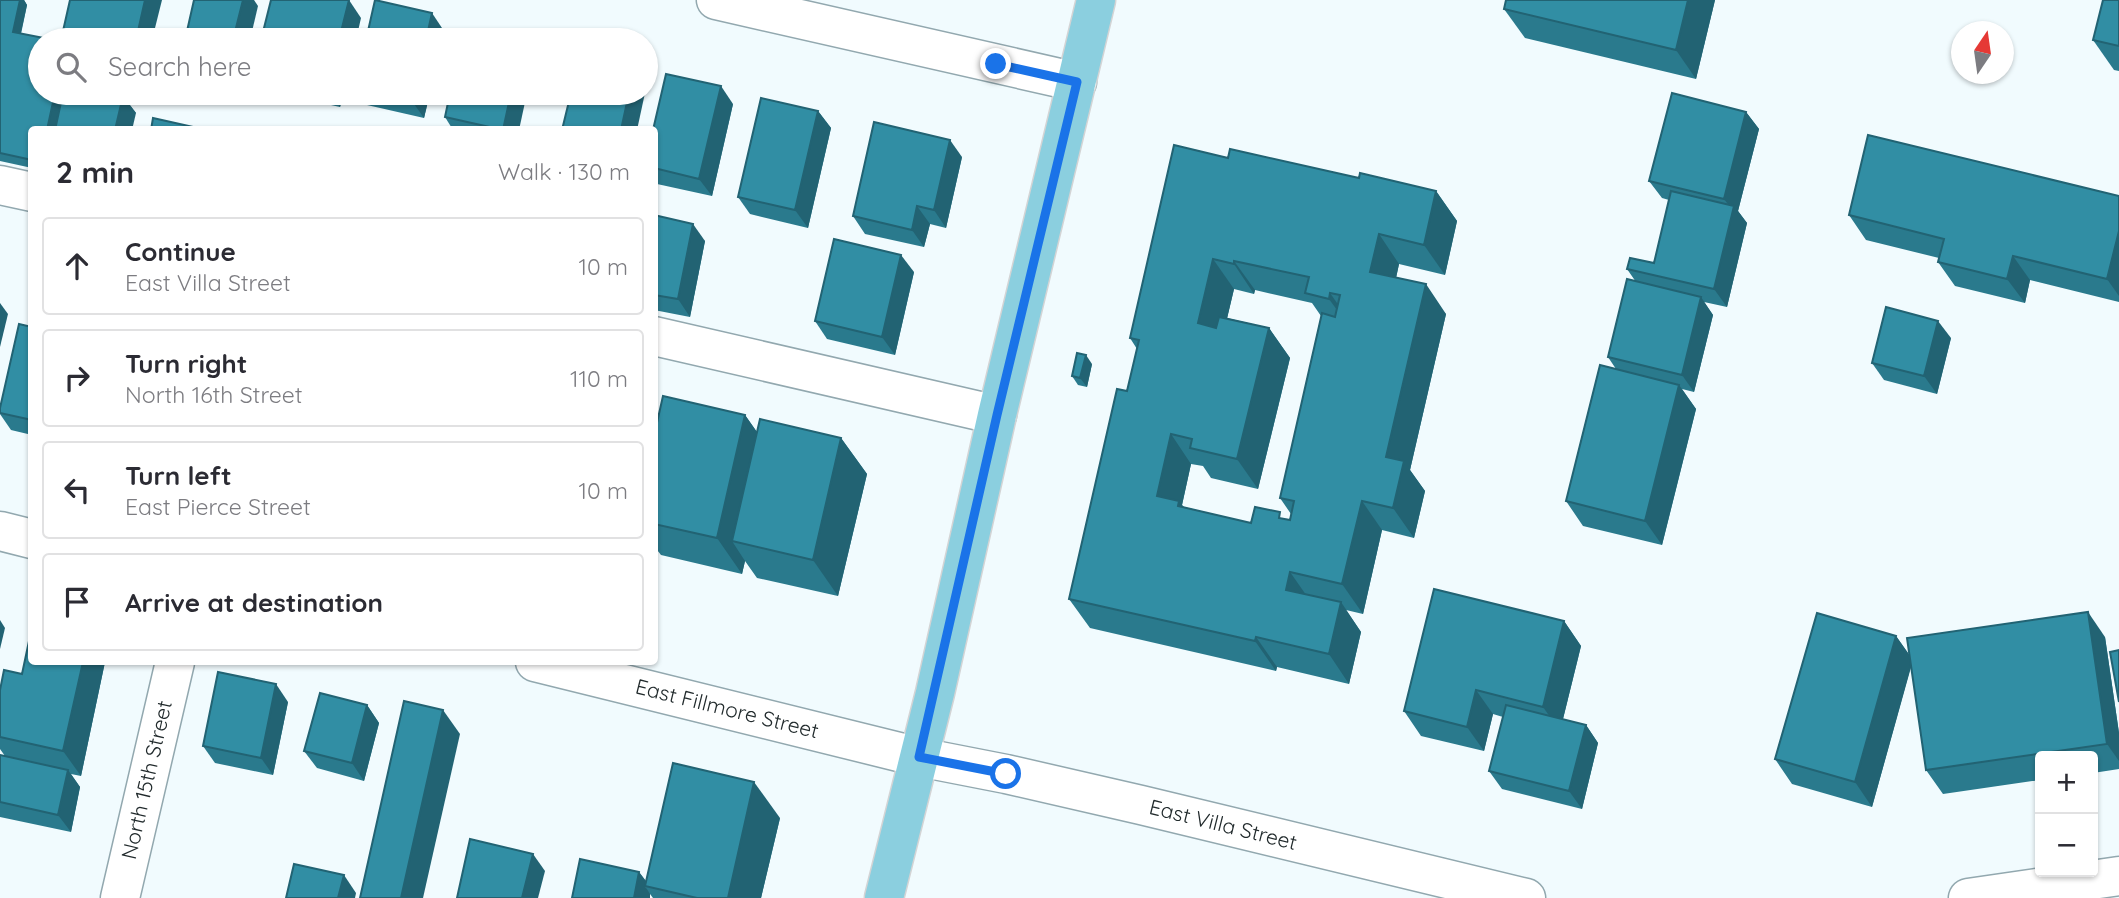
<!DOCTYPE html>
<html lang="en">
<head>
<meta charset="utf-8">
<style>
  body { margin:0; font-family:Quicksand,sans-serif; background:#f2f2f3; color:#2b2b33 }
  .controls { position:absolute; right:21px; bottom:21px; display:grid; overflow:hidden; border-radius:7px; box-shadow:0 2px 5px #0004 }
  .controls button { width:63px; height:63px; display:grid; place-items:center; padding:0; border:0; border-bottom:2px solid #e1e1e2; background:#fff; color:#2b2b33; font:35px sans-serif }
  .compass { position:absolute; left:1951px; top:21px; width:63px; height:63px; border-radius:50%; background:#fff; box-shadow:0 2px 5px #0004; rotate:13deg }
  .stop { position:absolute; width:21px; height:21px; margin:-16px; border:5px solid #1a73e8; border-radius:50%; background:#fff }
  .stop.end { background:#1a73e8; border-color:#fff; box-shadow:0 2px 7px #0008 }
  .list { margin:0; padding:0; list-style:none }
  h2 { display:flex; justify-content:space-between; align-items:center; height:91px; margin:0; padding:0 28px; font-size:30px }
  h2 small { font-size:23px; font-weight:400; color:#7c7c81 }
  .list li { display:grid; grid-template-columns:46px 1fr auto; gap:21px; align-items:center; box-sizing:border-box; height:98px; margin:0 14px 14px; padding:0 14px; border:2px solid #e1e1e2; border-radius:7px }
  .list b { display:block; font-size:26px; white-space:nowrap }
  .list p { margin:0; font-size:23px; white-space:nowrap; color:#7c7c81 }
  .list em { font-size:23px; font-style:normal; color:#7c7c81 }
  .icon { flex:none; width:38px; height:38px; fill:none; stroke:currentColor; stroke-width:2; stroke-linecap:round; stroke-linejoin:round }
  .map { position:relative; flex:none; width:2119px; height:898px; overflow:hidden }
  .search { position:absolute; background:#fff; box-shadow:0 2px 5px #0004; left:28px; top:28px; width:630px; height:77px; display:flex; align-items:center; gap:18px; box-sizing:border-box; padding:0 24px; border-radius:38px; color:#7c7c81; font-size:26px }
  .panel { position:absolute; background:#fff; box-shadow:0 2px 5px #0004; left:28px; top:126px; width:630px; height:539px; border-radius:7px }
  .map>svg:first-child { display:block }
</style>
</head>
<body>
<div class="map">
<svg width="2119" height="898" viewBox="0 0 2119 898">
  <rect width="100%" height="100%" fill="#f1fbfe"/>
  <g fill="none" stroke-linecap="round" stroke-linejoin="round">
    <g stroke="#92a8af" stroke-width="41">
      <g id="minor">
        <path d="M716,0L1077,82"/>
        <path d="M0,185L32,192"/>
        <path d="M654,336L997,415"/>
        <path d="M0,531L32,539"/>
        <path d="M535,662L919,757L1006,774L1141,805L1526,898"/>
        <path d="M120,898L175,662"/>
        <path d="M1968,898L2119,876"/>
      </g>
    </g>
    <g stroke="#d3d4d5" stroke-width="41">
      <path id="major" d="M884,898L935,693L997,415L1096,0"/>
    </g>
    <use href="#minor" stroke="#fff" stroke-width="38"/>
    <use href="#major" stroke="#8bcfdf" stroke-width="38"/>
  </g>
  <g fill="#2a7a8d" fill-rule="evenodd">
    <path d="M0,0H24L27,5L21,34L40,93L123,96L136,113L32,130V168L0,161Z"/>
    <path d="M1506,0H1715L1696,79L1525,38L1504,9Z"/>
    <path d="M2093,40L2119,46V71L2114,70Z"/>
    <path d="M277,93H344L340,107Z"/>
    <path d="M359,93H430L424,118L367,105Z"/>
    <path d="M733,104L712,196L657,184L654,180V130Z"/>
    <path d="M818,111L831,128L808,228L750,214L738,197Z"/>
    <path d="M1746,112L1759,129L1738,211L1747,223L1727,307L1704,302L1713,315L1694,392L1682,389L1696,409L1662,545L1583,526L1566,501L1616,369L1608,357L1636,282L1627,269L1654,263L1669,200L1662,198L1649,181Z"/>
    <path d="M445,117L519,130H453Z"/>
    <path d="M962,157L946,228L930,224L924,247L865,234L853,216Z"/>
    <path d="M1228,158L1436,191L1457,221L1445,275L1399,264L1396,278L1446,314L1410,470L1425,491L1414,538L1382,530L1363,614L1346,610L1361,632L1349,684L1277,667L1276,671L1090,628L1069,599L1127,391L1137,349L1130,338ZM1234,289L1254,294L1255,290L1312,303L1321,316L1280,498L1291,514L1290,520L1285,519L1251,523L1184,507L1182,505L1191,464L1203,466L1211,478L1258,489L1290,358L1269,328L1227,318Z"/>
    <path d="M2119,196V302L2030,280L2025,303L1955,286L1938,262L1939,258L1866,240L1849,215Z"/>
    <path d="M654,215L705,241L690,317L654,310Z"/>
    <path d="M914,272L895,355L827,339L815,321Z"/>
    <path d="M32,327V435L11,430L0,414V408Z"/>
    <path d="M1951,338L1937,394L1884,380L1872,363Z"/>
    <path d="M1092,364L1087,387L1078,385L1072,376Z"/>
    <path d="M745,415L757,432L841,438L867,474L838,596L757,578L745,561L742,574L661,555L654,546V436Z"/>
    <path d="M1564,621L1581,646L1563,719L1586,725L1598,743L1582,809L1502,789L1489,771L1503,717L1493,714L1484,751L1421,736L1404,711Z"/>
    <path d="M1896,636L1910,656L2105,637L2119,733V769L2093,773V756H2040V780L1943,794L1926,770L1911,666L1872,807L1792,784L1775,759Z"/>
    <path d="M32,662H105L81,776L71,774L80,787L71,832L0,817V755L5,756L0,749V690L22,674Z"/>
    <path d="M288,702L273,775L215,763L203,746Z"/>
    <path d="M367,705L379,723L364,781L317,768L304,751Z"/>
    <path d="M780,818L761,898H653L650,894V898L639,872L646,881Z"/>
  </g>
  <g fill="#226373">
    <path d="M20,0H24L27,5L19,41L13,32Z"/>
    <path d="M145,0H162L152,40H136Z"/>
    <path d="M243,0H254L258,6L250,40H233Z"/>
    <path d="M349,0L361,18L356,40H339Z"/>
    <path d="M1688,0H1715L1696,79L1676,50Z"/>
    <path d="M432,13L444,31L442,40H426Z"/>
    <path d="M646,67L650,73L646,91Z"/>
    <path d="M721,86L733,104L712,196L699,179Z"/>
    <path d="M55,93H63L56,130H47Z"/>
    <path d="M330,93H344L340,107Z"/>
    <path d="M414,93H430L424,118L412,101Z"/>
    <path d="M511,93H527L519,130H503Z"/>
    <path d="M629,93H645L637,130H621Z"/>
    <path d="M123,96L136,113L132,130H115Z"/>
    <path d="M818,111L831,128L808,228L795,210Z"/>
    <path d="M1746,112L1759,129L1738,211L1747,223L1727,307L1714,289L1733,211L1724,199Z"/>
    <path d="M950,140L962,157L946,228L934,210Z"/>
    <path d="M1436,191L1457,221L1445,275L1424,245Z"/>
    <path d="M917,206L930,224L924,247L912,230Z"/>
    <path d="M693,224L705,241L690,317L678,299Z"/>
    <path d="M2119,231V296L2107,279Z"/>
    <path d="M1379,234L1399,264L1391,301L1370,272Z"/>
    <path d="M901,255L914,272L895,355L882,337Z"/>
    <path d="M2013,256L2030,280L2025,303L2007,279Z"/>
    <path d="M1213,259L1234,289L1219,353L1198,323Z"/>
    <path d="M1234,261L1255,290L1254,294L1234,264Z"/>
    <path d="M1426,284L1446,314L1410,470L1425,491L1414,538L1393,508L1386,457Z"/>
    <path d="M1330,293L1351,323L1350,328L1329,299Z"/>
    <path d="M1701,297L1713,315L1694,392L1682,375Z"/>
    <path d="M0,303L8,314L0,347Z"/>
    <path d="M1938,321L1951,338L1937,394L1924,376Z"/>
    <path d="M1269,328L1290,358L1258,489L1237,459Z"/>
    <path d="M1086,355L1092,364L1087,387L1080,378Z"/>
    <path d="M1679,385L1696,409L1662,545L1645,521Z"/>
    <path d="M745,415L770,451L732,541L745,561L742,574L717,538Z"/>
    <path d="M1171,434L1191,464L1182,505L1200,531L1157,496Z"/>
    <path d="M841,438L867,474L838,596L813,560Z"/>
    <path d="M1362,501L1382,530L1363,614L1342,584Z"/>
    <path d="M1290,572L1311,602L1286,590Z"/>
    <path d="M1341,602L1361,632L1349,684L1329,654Z"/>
    <path d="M2088,612L2105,637L2119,733V761L2107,744Z"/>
    <path d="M0,620L5,628L0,649Z"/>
    <path d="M1564,621L1581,646L1560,731L1543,707Z"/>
    <path d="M1896,636L1913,660L1872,807L1855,782Z"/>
    <path d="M1256,637L1277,667L1276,671L1255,641Z"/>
    <path d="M83,662H105L81,776L63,751Z"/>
    <path d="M276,684L288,702L273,775L261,758Z"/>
    <path d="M1476,690L1493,714L1484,751L1467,727Z"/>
    <path d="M367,705L379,723L364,781L352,763Z"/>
    <path d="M443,710L460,734L423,898H401Z"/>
    <path d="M1586,725L1598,743L1582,809L1569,791Z"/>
    <path d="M68,770L80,787L71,832L58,815Z"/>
    <path d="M754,782L780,818L761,898H728Z"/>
    <path d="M533,854L545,871L538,898H522Z"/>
    <path d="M639,872L650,887L645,886L650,894V898H634Z"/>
    <path d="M344,875L356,893L355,898H338Z"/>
  </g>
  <g fill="#318ea4" stroke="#226373" stroke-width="2" fill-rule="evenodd">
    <path d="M0,0H20L13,32L54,40H40V93H55L47,130H32V160L0,153Z"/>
    <path d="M70,0H145L136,40H61Z"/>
    <path d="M194,0H243L233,40H185Z"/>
    <path d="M271,0H349L339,40H261Z"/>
    <path d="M375,0L432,13L426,40H366Z"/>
    <path d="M1506,0H1688L1676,50L1504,9Z"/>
    <path d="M2103,0H2119V46L2093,40Z"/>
    <path d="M464,33L494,40H462Z"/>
    <path d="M666,74L721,86L699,179L654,168V130H653Z"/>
    <path d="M63,93H111L123,96L115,130H55Z"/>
    <path d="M378,93H414L412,101Z"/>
    <path d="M450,93H511L503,130L445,117Z"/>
    <path d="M571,93H629L621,130H562Z"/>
    <path d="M1672,93L1746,112L1724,199L1649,181Z"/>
    <path d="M761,98L818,111L795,210L738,197Z"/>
    <path d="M153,118L202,129L151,130Z"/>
    <path d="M874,122L950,140L934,210L917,206L912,230L853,216Z"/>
    <path d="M1868,135L2119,196V231L2107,279L2013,256L2007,279L1938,262L1944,239L1849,215Z"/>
    <path d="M1174,145L1228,158L1230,149L1359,178L1360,173L1436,191L1424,245L1379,234L1370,272L1426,284L1386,457L1404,461L1393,508L1362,501L1342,584L1290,572L1286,590L1341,602L1329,654L1256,637L1255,641L1069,599L1117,389L1127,391L1139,340L1130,338ZM1213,259L1234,264V261L1309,277L1305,293L1329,299L1330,293L1340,295L1335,317L1322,313L1280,498L1294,501L1290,520L1279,518L1280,512L1255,507L1251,523L1178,506L1179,501L1157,496L1171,434L1192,439L1190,448L1237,459L1269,328L1219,317L1216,328L1198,323Z"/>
    <path d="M1671,191L1734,206L1714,289L1627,269L1630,258L1654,263Z"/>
    <path d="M654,215L693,224L678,299L654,295Z"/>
    <path d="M834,239L901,255L882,337L815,321Z"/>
    <path d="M1627,279L1701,297L1682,375L1608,357Z"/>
    <path d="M1886,307L1938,321L1924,376L1872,363Z"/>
    <path d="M19,324L32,327V420L0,413V408Z"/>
    <path d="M1077,353L1086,355L1080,378L1072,376Z"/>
    <path d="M1600,365L1679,385L1645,521L1566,501Z"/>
    <path d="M663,396L745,415L717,538L654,524V436Z"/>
    <path d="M760,419L841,438L813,560L732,541Z"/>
    <path d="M1434,589L1564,621L1543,707L1476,690L1467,727L1404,711Z"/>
    <path d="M2088,612L2107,744L1926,770L1907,638Z"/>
    <path d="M1817,613L1896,636L1855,782L1775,759Z"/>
    <path d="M32,627V662H83L63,751L0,737V690L4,670L22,674Z"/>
    <path d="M2119,650V702L2110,652Z"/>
    <path d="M218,672L276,684L261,758L203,746Z"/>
    <path d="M320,693L367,705L352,763L304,751Z"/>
    <path d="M404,701L443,710L401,898H360Z"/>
    <path d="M1506,705L1586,725L1569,791L1489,771Z"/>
    <path d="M0,755L68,770L58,815L0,802Z"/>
    <path d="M673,763L754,782L728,898H697L645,886Z"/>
    <path d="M470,839L533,854L522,898H457Z"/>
    <path d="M580,859L639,872L634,898H572Z"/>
    <path d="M294,864L344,875L338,898H286Z"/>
  </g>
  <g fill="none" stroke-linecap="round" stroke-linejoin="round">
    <path stroke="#1a73e8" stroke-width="9" d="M996,64L1077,82L997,415L919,757L1006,774"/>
  </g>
  <g text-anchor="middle" stroke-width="5" stroke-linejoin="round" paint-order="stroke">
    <g font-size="21" fill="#212a2c" stroke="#fff">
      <text transform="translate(727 709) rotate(14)" y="7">East Fillmore Street</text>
      <text transform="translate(147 780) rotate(-77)" y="7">North 15th Street</text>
      <text transform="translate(1223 825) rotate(14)" y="7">East Villa Street</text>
    </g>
  </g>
</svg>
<div class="controls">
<button>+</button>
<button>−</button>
</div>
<svg class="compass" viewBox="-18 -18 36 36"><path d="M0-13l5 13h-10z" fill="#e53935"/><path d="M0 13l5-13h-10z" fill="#7c7c81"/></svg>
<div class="stop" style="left:1006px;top:774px"></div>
<div class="stop end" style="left:996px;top:64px"></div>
<div class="search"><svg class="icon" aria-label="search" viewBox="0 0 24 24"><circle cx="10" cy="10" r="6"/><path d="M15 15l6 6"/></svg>Search here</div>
<section class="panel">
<h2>2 min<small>Walk · 130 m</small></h2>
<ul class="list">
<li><svg class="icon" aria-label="ahead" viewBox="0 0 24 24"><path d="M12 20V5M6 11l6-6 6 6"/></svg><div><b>Continue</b><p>East Villa Street</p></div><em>10 m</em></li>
<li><svg class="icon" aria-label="right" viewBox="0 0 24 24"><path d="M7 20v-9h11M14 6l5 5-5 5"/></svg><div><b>Turn right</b><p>North 16th Street</p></div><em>110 m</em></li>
<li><svg class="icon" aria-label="left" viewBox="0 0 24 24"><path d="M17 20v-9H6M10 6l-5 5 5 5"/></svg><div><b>Turn left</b><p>East Pierce Street</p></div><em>10 m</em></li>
<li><svg class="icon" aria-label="arrive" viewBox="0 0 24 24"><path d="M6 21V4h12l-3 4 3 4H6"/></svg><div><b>Arrive at destination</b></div></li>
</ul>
</section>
</div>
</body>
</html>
